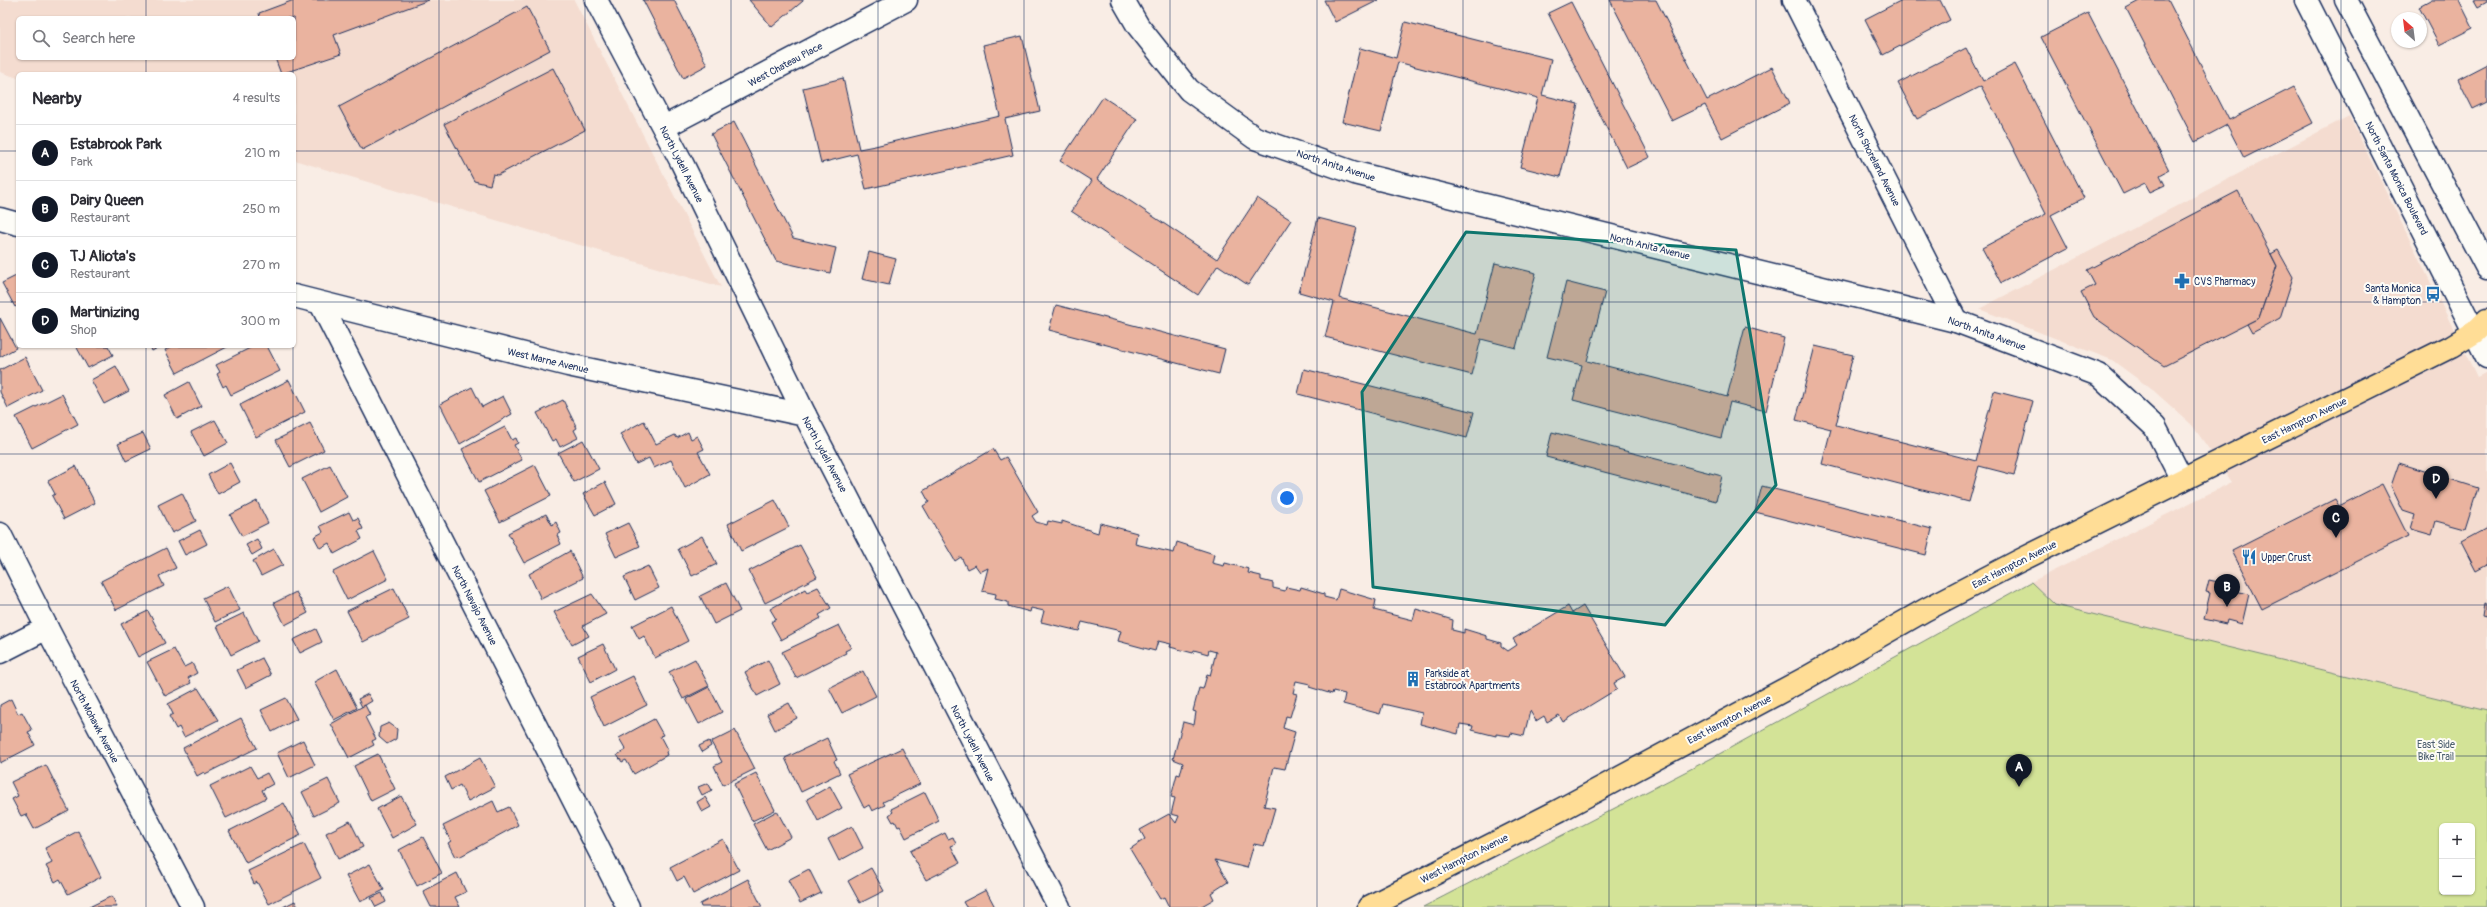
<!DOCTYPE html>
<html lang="en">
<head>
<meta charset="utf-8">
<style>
  body { margin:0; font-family:Pangolin,sans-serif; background:#f2f2f3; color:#2b2b33 }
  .controls { position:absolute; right:12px; bottom:12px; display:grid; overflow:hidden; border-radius:6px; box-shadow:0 1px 3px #0004 }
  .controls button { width:36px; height:36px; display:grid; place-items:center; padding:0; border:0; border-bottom:1px solid #e1e1e2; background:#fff; color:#2b2b33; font:20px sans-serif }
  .compass { position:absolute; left:2391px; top:12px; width:36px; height:36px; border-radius:50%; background:#fff; box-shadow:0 1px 3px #0004; rotate:332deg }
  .you { position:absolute; left:1287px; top:498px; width:14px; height:14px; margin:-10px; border:3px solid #fff; border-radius:50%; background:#1a73e8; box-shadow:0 0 0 6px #1a73e833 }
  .badge { display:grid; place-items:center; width:26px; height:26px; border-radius:50%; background:#111827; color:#fff; font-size:13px; font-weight:700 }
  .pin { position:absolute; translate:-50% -33px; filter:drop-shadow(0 1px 2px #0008) }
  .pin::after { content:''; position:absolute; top:21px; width:14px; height:12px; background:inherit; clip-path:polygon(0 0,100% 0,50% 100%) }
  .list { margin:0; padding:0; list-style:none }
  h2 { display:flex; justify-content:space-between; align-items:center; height:52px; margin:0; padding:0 16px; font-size:17px }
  h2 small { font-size:13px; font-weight:400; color:#7c7c81 }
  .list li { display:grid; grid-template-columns:26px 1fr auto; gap:12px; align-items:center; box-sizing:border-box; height:56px; padding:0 16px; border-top:1px solid #e1e1e2 }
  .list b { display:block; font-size:15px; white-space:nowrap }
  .list p { margin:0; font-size:13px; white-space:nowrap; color:#7c7c81 }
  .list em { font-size:13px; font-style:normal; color:#7c7c81 }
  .icon { flex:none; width:22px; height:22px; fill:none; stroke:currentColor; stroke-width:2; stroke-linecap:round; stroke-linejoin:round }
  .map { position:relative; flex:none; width:2487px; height:907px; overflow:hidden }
  .search { position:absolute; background:#fff; box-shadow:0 1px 3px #0004; left:16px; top:16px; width:280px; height:44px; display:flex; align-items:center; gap:10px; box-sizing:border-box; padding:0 14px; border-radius:6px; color:#7c7c81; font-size:15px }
  .panel { position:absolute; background:#fff; box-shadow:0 1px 3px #0004; left:16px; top:72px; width:280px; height:276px; border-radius:6px }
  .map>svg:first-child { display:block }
</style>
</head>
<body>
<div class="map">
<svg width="2487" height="907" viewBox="0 0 2487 907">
  <rect width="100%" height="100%" fill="#f9ede5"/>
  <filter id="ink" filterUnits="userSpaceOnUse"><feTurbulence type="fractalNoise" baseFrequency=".025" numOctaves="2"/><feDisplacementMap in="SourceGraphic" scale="8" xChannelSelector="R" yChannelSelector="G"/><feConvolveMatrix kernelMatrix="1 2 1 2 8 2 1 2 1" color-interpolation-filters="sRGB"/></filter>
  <g filter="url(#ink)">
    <g fill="#f4dcd0" fill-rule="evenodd">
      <path d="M0,0H574L721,287L294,160V74H18V78L0,72ZM18,18H294V58H18Z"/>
      <path d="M2349,116L2477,377L2487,372V710L2055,605L2031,582L2232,482L2192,425L2154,391L2112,360L1979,309Z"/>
    </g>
    <path fill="#d3e397" stroke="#77897a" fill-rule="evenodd" d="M2031,582L2055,605L2487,710V907H1423L1712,758ZM2442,826H2472V892H2442Z"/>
    <g fill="#eab39f" stroke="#1b2f5e">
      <path d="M294,0H429L334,35L341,54L281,74L275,58H294V18H260L259,13Z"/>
      <path d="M643,0H674L707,65L683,78Z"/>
      <path d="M749,0H803V1L772,27Z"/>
      <path d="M1324,0H1379L1335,22Z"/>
      <path d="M1610,0H1656L1707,100L1772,67L1790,103L1722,138L1705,105L1672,121Z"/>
      <path d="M1902,0H1940L1950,20L1883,55L1865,19Z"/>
      <path d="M2141,0H2168L2229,120L2294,87L2313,123L2244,158L2227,125L2195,142L2126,8Z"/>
      <path d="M2432,0H2459L2473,28L2439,45L2419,7Z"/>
      <path d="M2474,0H2487V2L2478,7Z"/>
      <path d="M1571,2L1650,157L1627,168L1548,13Z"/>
      <path d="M527,7L550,50L362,150L339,107Z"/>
      <path d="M2088,13L2169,170L2160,175L2165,185L2150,192L2145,183L2123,194L2041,37Z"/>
      <path d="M1405,22L1551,59L1542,95L1578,104L1560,177L1520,167L1538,98L1416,67L1398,62L1381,131L1342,122L1360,48L1396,58Z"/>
      <path d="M1022,36L1040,111L1005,119L1013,155L866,189L857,154L821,163L803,88L843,78L859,149L875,146L1000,116L983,45Z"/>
      <path d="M1966,48L1983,81L2015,64L2084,198L2051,215L2068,248L2001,283L1982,248L2046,214L2005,132L1981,86L1917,119L1898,83Z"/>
      <path d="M2487,64V102L2473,109L2458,79Z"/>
      <path d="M553,68L585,130L498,175L493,174L490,185L474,181L444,124Z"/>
      <path d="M1103,97L1137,119L1097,179L1217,259L1257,198L1291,220L1248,285L1218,265L1198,295L1071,211L1092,181L1060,161Z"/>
      <path d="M734,122L793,238L836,248L830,273L776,261L711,134Z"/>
      <path d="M2238,191L2277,266L2259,318L2164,366L2094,317L2081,292L2095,285L2087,270Z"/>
      <path d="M1318,218L1357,228L1339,298L1465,331L1477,334L1495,263L1536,273L1516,348L1481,339L1472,375L1325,337L1334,302L1299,292Z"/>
      <path d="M2278,250L2293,277L2280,318L2252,333L2247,324L2259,318L2277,266L2271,254Z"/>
      <path d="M869,252L896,259L889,285L862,279Z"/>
      <path d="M18,275V305L15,307L2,283Z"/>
      <path d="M1566,282L1605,292L1587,361L1713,393L1727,397L1745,327L1784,338L1766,411L1730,402L1721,438L1573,400L1582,365L1547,357Z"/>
      <path d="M1056,305L1225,349L1219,374L1049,330Z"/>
      <path d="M0,318L16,348L0,357Z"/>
      <path d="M76,346H108L113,355L88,368Z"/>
      <path d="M150,346H161L152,351Z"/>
      <path d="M173,346H229L177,373L165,350Z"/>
      <path d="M254,346H267L280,371L231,395L226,385L223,387L217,374L220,372L216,365Z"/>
      <path d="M1815,346L1853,355L1836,425L1976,461L1994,391L2033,401L2014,475L1979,466L1969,502L1822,464L1831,429L1796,420Z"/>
      <path d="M25,357L42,390L8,408L0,392V370Z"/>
      <path d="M116,366L129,391L104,404L91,380Z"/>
      <path d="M1304,369L1474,412L1467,438L1298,394Z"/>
      <path d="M289,380L305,412L256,437L240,405Z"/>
      <path d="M189,382L201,406L177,419L165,395Z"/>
      <path d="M472,387L482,407L503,396L512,414L460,444L440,404Z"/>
      <path d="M62,394L78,424L32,448L16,417Z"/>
      <path d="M563,400L577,428L574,430L578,438L560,447L556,439L552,441L537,413Z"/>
      <path d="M215,420L228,443L204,456L191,432Z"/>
      <path d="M644,421L656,444L675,435L677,438L688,432L691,439L697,436L704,449L698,452L710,474L685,488L671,460L654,468L649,458L636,464L620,434Z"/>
      <path d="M310,423L324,450L290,467L276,440Z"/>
      <path d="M505,427L512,440L516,438L518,443L514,445L522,460L479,482L462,449Z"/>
      <path d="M1552,432L1722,476L1716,501L1546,457Z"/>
      <path d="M143,433L151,449L126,461L118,444Z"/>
      <path d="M583,440L599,469L574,482L558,453Z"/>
      <path d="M993,449L1000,460L1006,457L1038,512L1032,516L1036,522L1047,525L1048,521L1062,524V521L1098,533L1100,523L1137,533L1135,544L1174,553L1177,542L1214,554L1212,563L1224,566L1225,563L1249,569L1248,573L1261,576V580L1273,583V588L1285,591L1286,587L1300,590L1301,587L1324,594V597L1336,600L1339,589L1376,600L1374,610L1413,620L1416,609L1453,620L1452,630L1464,633V629L1487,636V639L1501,643V646L1508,651L1517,645L1513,639L1568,606L1572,613L1583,606L1625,677L1614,683L1617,689L1563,722L1559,715L1547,722L1544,716L1536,721L1530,711L1524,736L1511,733L1510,736L1496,734V736L1472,730L1473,726L1460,724L1458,734L1420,724L1422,713L1383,704L1380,714L1343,704L1345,694L1333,691L1332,694L1309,687L1310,684L1296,681L1293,693L1297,694L1290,717L1286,716L1283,728L1295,732L1285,769L1274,767L1264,806L1275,808L1264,846L1254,844L1247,868L1215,860L1228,882L1211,893L1214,899L1200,907H1169L1164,897L1160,899L1130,849L1145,839L1140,830L1169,814L1176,823L1179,816L1171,814L1175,798L1171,797L1177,774L1180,775L1183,763L1173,759L1183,722L1194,725L1196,712L1193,711L1199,688L1203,689L1207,675L1210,676L1216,652L1209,650L1208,654L1194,650L1193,653L1170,647L1171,644L1158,641L1155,651L1118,641L1121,631L1082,622L1079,631L1041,622L1044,611L1031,608L1030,612L1008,606V602L995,599L996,594L982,591L988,568L980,572L975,565L967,569L961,557L955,561L923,506L929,502L923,491Z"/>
      <path d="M230,463L240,482L218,494L208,475Z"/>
      <path d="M2399,463L2478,488L2465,529L2436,521L2432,535L2411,529L2415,515L2403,511L2391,486Z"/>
      <path d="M330,465L347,497L319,512L302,479Z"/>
      <path d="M535,465L551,496L500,522L484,491Z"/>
      <path d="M76,466L95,503L64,519L52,496L55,494L48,481Z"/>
      <path d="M605,482L616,504L595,515L583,494Z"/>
      <path d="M2382,484L2408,536L2262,609L2232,551L2335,499L2339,506Z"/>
      <path d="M1762,486L1932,529L1926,555L1755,512Z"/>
      <path d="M182,493L196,521L172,533L158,505Z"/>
      <path d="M775,500L789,527L741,551L728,524Z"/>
      <path d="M257,501L268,523L242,536L230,515Z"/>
      <path d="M349,512L353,520L358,518L363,529L358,531L362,539L334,554L329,543L320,548L314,537L323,532L320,526Z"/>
      <path d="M546,514L552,525L556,522L561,533L557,535L561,544L524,563L508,533Z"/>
      <path d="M628,523L640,546L616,557L605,534Z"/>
      <path d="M2487,528V565L2476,571L2461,542Z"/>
      <path d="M200,530L207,544L185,555L178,541Z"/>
      <path d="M702,536L717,564L692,576L678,549Z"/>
      <path d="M257,539L262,549L252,555L246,545Z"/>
      <path d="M800,545L817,577L765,603L749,571Z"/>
      <path d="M166,548L176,568L159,576L164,586L116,610L101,581Z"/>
      <path d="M274,549L283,565L261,576L253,561Z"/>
      <path d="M374,551L388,579L347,600L333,572Z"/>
      <path d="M570,551L583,578L541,599L529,574Z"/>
      <path d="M648,566L659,588L635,600L624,577Z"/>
      <path d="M2209,580L2236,586L2235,591L2249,594L2242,624L2227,620L2226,624L2204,619L2210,593L2206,592Z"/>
      <path d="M726,583L740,611L714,624L700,596Z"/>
      <path d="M228,586L240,610L215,622L203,598Z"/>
      <path d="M818,587L831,608L819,615L821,618L781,640L771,622L776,619L770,609L805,589L807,592Z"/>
      <path d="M394,588L409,619L363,642L347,611Z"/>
      <path d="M296,592L308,613L285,625L274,603Z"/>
      <path d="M592,594L606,614L583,626L589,636L572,645L554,612Z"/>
      <path d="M2485,603L2487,604V617L2483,616Z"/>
      <path d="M671,606L688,641L655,658L644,636L639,639L632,626Z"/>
      <path d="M148,611L165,643L138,657L121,624Z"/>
      <path d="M244,613L258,641L231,655L217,626Z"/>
      <path d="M839,625L851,648L845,651L846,653L796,678L782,652Z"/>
      <path d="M316,629L322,642L300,653L293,640Z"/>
      <path d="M603,644L615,669L591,682L578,656Z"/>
      <path d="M174,649L184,667L192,663L197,673L188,678L191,683L165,696L147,662Z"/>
      <path d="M262,658L271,675L246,688L237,670Z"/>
      <path d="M695,659L709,686L683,699L669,672Z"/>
      <path d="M768,660L780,684L757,696L745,672Z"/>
      <path d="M337,669L357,708L334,720L314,682Z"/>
      <path d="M863,671L876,696L842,713L829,688Z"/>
      <path d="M633,676L647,705L604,727L590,697Z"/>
      <path d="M709,687L722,712L699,724L686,699Z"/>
      <path d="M198,688L218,720L184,737L179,727L176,729L169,716L173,714L168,704Z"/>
      <path d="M368,694L372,701L362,707L358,699Z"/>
      <path d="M286,698L297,719L272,732L261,710Z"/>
      <path d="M11,699L18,714L22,712L32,730L28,732L35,745L0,763V705Z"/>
      <path d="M789,703L797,718L775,730L767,714Z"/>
      <path d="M365,705L370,715L365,717L376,739L372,741L374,745L349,758L331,724Z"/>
      <path d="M241,718L257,748L205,774L204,772L197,776L183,748Z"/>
      <path d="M654,719L663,735L660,736L668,751L666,752L667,755L634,774L626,760L622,762L617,755L626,750L619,738Z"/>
      <path d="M389,723L397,729L396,739L387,744L379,737L380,727Z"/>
      <path d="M735,730L755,769L723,785L714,766L722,762L711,742Z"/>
      <path d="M827,738L837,760L834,761L840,773L801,792L785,758Z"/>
      <path d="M303,740L315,765L289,778L277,753Z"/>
      <path d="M709,741L711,746L702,752L699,746Z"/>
      <path d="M902,748L920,784L883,802L885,805L872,811L869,805L864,808L847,774Z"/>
      <path d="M378,754L395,789L371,801L354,766Z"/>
      <path d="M480,758L495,787L468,801L460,785L451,790L445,777Z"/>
      <path d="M46,765L69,811L34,829L26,814L21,816L12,799L18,796L11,782Z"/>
      <path d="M250,766L257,778L267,773L273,784L262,790L266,798L226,818L210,786Z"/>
      <path d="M756,773L775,810L752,821L734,784Z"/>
      <path d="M328,779L340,803L314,816L302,792Z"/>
      <path d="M708,783L712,790L702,795L698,787Z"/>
      <path d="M830,786L842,808L818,821L807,799Z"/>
      <path d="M925,792L939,821L906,838L900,826L898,827L895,821L893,822L889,815L893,812L891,809Z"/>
      <path d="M401,796L417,824L392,838L377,809Z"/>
      <path d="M705,797L711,807L702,812L697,802Z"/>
      <path d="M493,801L498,812L509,807L518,825L459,857L458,855L455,857L448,843L451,841L443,826Z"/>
      <path d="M284,803L301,835L246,863L229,831Z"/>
      <path d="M777,811L791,837L767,850L753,824Z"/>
      <path d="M350,821L363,847L338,859L326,833Z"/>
      <path d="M852,826L863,848L839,861L828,839Z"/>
      <path d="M78,831L101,877L68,894L60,879L55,882L46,866L52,863L45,848Z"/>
      <path d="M945,833L948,839L953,837L956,844L951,846L960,863L926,880L910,851Z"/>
      <path d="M423,837L442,873L417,886L399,850Z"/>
      <path d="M723,839L739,870L693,894L684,877L677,881L670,867Z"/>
      <path d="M304,844L321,878L269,904L257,882L254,884L248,871Z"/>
      <path d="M370,864L384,890L360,902L346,876Z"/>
      <path d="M871,868L884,891L860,903L848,881Z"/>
      <path d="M809,869L821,893L800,903L788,880Z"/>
      <path d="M457,873L466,892L455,897L460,907H431L423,891Z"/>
      <path d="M748,879L762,907H701L700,904Z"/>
      <path d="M986,890L995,907H966L963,902Z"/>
      <path d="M382,893L386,902L376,907L371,898Z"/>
      <path d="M112,896L117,907H89Z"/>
      <path d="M295,901L298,907H283Z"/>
    </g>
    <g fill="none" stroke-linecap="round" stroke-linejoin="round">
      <g stroke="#1b2f5e" stroke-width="25">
        <g id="minor">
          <path d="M596,0L681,161L805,415L1059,907"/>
          <path d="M1123,0L1138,26L1189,90L1255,138L1355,173L1956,321L2099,375L2155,427L2182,480"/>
          <path d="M1794,0L1956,321"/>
          <path d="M2306,0L2487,357"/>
          <path d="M2346,0L2487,268"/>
          <path d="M664,127L906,0"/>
          <path d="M0,219L18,224"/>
          <path d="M294,296L568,365L805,415"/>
          <path d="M321,304L628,907"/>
          <path d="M0,534L47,628L193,907"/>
          <path d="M0,652L47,628"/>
        </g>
      </g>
      <g stroke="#1b2f5e" stroke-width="25">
        <path id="major" d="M1369,907L1560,810L1806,678L1925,610L2017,562L2452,346L2475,332L2487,320"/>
      </g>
      <use href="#minor" stroke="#fdfcf7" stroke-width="22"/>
      <use href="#major" stroke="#ffdd96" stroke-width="22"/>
    </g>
  </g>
  <path fill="#0f766e" fill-opacity="0.2" stroke="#0f766e" stroke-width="3" stroke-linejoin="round" d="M1466,232L1736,250L1776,485L1665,625L1373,587L1362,392Z"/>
  <path fill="none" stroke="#1b2f5e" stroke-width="1" stroke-opacity="0.55" d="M146,0V18M293,0V18M439,0V907M585,0V907M731,0V907M878,0V907M1024,0V907M1170,0V907M1317,0V907M1463,0V907M1609,0V907M1756,0V907M1902,0V907M2048,0V907M2194,0V907M2341,0V907M146,58V74M293,58V74M0,151H18M294,151H2487M0,302H18M294,302H2487M146,346V907M293,346V907M0,454H2487M0,605H2487M0,756H2487"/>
  <defs>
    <g id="pharmacy-bare" transform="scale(1.2)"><path d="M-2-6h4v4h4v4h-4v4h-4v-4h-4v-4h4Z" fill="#1f6fb2" stroke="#fdfcf7" stroke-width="2.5" paint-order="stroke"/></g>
    <g id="bus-bare" transform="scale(1.2)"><path d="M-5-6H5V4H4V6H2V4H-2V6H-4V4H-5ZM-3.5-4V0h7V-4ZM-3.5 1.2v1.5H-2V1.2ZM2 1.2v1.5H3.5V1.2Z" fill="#1f6fb2" stroke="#fdfcf7" stroke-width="2.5" paint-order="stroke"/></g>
    <g id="restaurant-bare" transform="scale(1.2)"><path d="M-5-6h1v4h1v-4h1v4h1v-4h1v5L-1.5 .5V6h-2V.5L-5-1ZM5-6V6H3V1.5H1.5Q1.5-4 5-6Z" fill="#1f6fb2" stroke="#fdfcf7" stroke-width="2.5" paint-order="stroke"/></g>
    <g id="building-bare" transform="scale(1.2)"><path d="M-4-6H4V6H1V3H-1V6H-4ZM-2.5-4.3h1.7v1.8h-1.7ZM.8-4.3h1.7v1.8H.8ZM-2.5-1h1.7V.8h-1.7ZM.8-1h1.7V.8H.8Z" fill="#1f6fb2" stroke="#fdfcf7" stroke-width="2.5" paint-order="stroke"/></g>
  </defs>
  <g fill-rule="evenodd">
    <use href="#pharmacy-bare" x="2182" y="281"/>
    <use href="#bus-bare" x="2433" y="294"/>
    <use href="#restaurant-bare" x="2249" y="557"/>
    <use href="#building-bare" x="1413" y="679"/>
  </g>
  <g text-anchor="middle" stroke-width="4" stroke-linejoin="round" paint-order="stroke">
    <g font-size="10" fill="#1b2f5e" stroke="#fdfcf7">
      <text transform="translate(785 64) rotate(-28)" y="4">West Chateau Place</text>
      <text transform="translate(1875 160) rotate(63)" y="4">North Shoreland Avenue</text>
      <text transform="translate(682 164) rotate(63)" y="4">North Lydell Avenue</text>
      <text transform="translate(1336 165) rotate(18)" y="4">North Anita Avenue</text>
      <text transform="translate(2397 178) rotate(63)" y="4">North Santa Monica Boulevard</text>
      <text transform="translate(1650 246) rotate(14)" y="4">North Anita Avenue</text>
      <text transform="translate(1987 333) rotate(20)" y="4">North Anita Avenue</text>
      <text transform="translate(548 360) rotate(13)" y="4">West Marne Avenue</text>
      <text transform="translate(2304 420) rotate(-26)" y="4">East Hampton Avenue</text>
      <text transform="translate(825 454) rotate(62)" y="4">North Lydell Avenue</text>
      <text transform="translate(2014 564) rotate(-27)" y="4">East Hampton Avenue</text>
      <text transform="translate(475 605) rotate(63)" y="4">North Navajo Avenue</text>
      <text transform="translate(1729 719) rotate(-28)" y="4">East Hampton Avenue</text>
      <text transform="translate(95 721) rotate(62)" y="4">North Mohawk Avenue</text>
      <text transform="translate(973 743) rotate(63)" y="4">North Lydell Avenue</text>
      <text transform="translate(1464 858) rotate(-27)" y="4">West Hampton Avenue</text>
    </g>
    <g font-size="10" fill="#1b2f5e" stroke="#fdfcf7" text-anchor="start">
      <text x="2194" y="285">CVS Pharmacy</text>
      <text x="2421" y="292" text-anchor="end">Santa Monica<tspan x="2421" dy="12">&amp; Hampton</tspan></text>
      <text x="2261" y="561">Upper Crust</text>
      <text x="1425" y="677">Parkside at<tspan x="1425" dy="12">Estabrook Apartments</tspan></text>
    </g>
    <g font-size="10" fill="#495c6c" stroke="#fdfcf7">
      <text x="2436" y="748">East Side<tspan x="2436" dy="12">Bike Trail</tspan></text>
    </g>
  </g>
</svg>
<div class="controls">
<button>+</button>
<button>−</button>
</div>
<svg class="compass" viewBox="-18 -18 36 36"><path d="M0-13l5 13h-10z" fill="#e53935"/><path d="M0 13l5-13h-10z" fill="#7c7c81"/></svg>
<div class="you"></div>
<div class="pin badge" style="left:2019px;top:787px">A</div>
<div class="pin badge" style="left:2227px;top:607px">B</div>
<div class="pin badge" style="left:2336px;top:538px">C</div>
<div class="pin badge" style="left:2436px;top:499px">D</div>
<div class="search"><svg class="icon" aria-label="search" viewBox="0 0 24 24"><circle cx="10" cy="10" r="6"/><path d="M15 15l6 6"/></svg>Search here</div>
<section class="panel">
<h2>Nearby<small>4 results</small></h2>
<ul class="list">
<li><span class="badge">A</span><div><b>Estabrook Park</b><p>Park</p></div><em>210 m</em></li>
<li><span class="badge">B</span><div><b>Dairy Queen</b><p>Restaurant</p></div><em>250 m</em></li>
<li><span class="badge">C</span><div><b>TJ Aliota's</b><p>Restaurant</p></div><em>270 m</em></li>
<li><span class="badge">D</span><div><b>Martinizing</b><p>Shop</p></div><em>300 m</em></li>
</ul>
</section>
</div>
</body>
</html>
